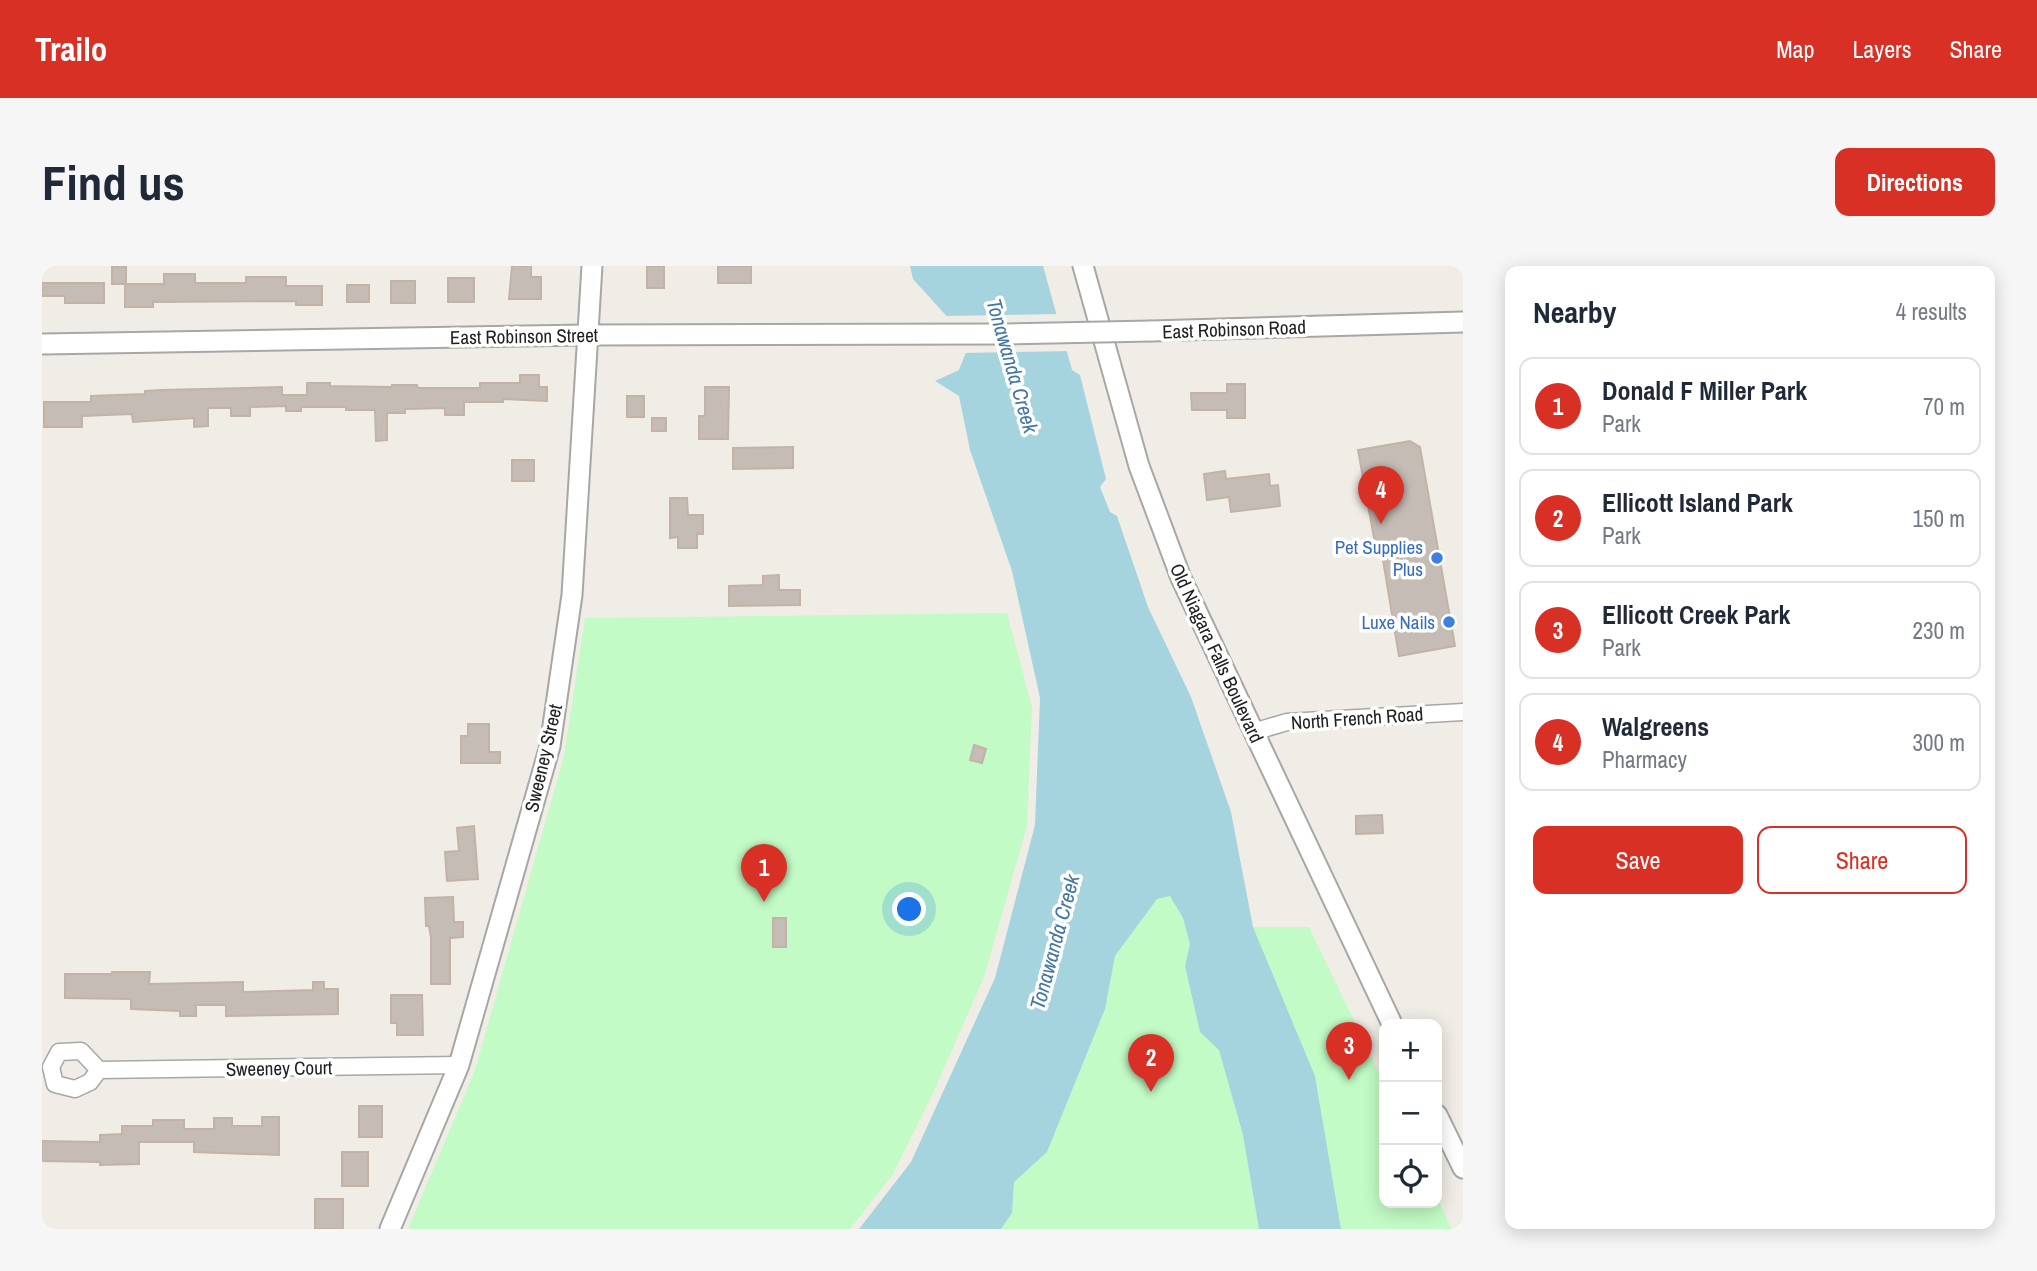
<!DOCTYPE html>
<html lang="en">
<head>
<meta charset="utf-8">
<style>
  body { margin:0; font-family:"Archivo Narrow",sans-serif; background:#f6f6f7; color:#1f2937 }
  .controls { position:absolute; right:21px; bottom:21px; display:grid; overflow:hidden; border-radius:14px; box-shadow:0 4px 18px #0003 }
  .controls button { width:63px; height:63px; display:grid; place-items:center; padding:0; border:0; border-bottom:2px solid #e0e1e3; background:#fff; color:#1f2937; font:35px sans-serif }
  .you { position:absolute; left:868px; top:644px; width:24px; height:24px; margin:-18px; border:5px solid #fff; border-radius:50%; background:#1a73e8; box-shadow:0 0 0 10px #1a73e833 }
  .badge { display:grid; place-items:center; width:46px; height:46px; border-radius:50%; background:#d93025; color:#fff; font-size:23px; font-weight:700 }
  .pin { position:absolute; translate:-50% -58px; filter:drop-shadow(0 2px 4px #0008) }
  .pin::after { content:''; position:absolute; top:37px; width:24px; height:21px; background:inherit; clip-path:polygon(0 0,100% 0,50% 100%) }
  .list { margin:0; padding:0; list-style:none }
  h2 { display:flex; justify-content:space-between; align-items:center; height:91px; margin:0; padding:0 28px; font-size:30px }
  h2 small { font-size:23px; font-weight:400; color:#747a83 }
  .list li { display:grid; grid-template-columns:46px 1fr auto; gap:21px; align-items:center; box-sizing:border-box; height:98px; margin:0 14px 14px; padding:0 14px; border:2px solid #e0e1e3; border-radius:14px }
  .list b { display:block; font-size:26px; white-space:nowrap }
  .list p { margin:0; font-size:23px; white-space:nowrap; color:#747a83 }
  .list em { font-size:23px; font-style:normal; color:#747a83 }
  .actions { display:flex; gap:14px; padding:21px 28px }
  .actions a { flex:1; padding:16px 0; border:2px solid #d93025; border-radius:14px; text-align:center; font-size:24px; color:#d93025 }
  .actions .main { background:#d93025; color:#fff }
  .icon { flex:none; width:38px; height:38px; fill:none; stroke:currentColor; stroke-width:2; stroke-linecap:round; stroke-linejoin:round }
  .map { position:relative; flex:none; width:1421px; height:963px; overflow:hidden; border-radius:14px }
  header { display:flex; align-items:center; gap:42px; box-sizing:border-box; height:98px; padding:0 35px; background:#d93025; color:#fff }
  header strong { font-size:33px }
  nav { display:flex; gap:38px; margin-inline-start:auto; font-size:24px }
  .intro { display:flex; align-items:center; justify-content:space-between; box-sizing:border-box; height:168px; padding:0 42px }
  h1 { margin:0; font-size:49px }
  .button { padding:18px 32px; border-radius:14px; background:#d93025; color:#fff; font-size:24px; font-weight:700 }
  main { display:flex; gap:42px; padding:0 42px }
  aside { flex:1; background:#fff; border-radius:14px; box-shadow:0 4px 18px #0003 }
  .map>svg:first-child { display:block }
</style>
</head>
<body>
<header>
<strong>Trailo</strong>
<nav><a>Map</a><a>Layers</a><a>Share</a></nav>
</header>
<div class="intro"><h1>Find us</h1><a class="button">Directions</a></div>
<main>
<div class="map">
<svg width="1421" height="963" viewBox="0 0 1421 963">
  <rect width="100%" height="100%" fill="#f0ede6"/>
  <g fill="#c2fbc5">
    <path d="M965,347L990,441L985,560L942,711L892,825L851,908L808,963H366L433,804L522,490L543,352Z"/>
    <path d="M1129,630L1141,652L1148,678L1143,700L1158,766L1177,783L1201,869L1217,963H959L970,947L972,916L1005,886L1063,743L1073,690L1115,633Z"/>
    <path d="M1211,661H1267L1342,817V937H1395V931L1410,963H1299L1273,810Z"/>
  </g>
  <path fill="#a5d4df" d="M868,0H1001L1030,104L1038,109L1064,213L1058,221L1068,246L1075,250L1106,341L1149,431L1189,546L1211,661L1273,810L1299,963H1217L1201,869L1177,784L1158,766L1143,700L1148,678L1141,652L1128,630L1115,633L1073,690L1063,743L1005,886L972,916L970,947L959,963H817L869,896L953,712L993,559L998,432L970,305L928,184L917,130L893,115L917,104L928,76L871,13Z"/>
  <path fill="#f0ede6" d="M1018,48L1028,85L920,87L924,77L901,50Z"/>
  <g fill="#c5bcb5" stroke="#c3b3a7" stroke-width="2">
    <path d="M470,0H489V11H499V33H467Z"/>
    <rect x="605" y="0" width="17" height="22"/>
    <rect x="676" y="0" width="33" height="17"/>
    <rect x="70" y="1" width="14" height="17"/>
    <path d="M122,8H153V17H204V11H244V20H280V39H254V35L111,36V41H83V18H122Z"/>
    <rect x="406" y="12" width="26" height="24"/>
    <rect x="349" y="15" width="24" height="22"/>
    <path d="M0,17H62V37H23V30H0Z"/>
    <rect x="305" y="19" width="22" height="17"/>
    <path d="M478,109H497V121H505V135L461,133V136H422V149H403V142L363,143V147H345V174L334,175L333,144H304V141H259V145H244V140L208,141V150H189V142H166V160L152,161V152L91,156L90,148L40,150V161H2V136H49V130L103,128V125L120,124L240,121V129H265V117H288V120L350,121V119H375L376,122H438V117H478Z"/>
    <path d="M1185,118H1203V152H1185V144H1150L1149,127H1185Z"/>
    <path d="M663,121H687L686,173H657V150H663Z"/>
    <rect x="585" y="130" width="17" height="21"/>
    <rect x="610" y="152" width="14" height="13"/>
    <path d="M1368,175L1378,181L1413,380L1357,390L1341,294L1362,290L1332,272L1316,184Z"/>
    <path d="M751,181V202L691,203V182Z"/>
    <rect x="470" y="194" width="22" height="21"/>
    <path d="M1183,205L1184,213L1227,208L1228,220L1236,219L1238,240L1189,246L1187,231L1165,234L1162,208Z"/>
    <path d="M628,232H645L646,249H661V268H655V282H636V271L628,272Z"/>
    <path d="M737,309V324H758V339L687,340V320L721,319V310Z"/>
    <path d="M426,458H447V486H458V497H419V470H426Z"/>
    <path d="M932,479L944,483L940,497L928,494Z"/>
    <path d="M1340,549L1341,567L1314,568V550Z"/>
    <path d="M432,560L436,613L405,615L403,586L417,585L415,562Z"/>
    <path d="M411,631L412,656H421V671L408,672V718H389V672L387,660H384L383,632Z"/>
    <rect x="731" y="652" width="13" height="29"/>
    <path d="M70,706H108L107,718L201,716V726L271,724V716H282V723H296V748L184,750V739H154V750H138V745L89,743V733L23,732V708H70Z"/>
    <path d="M349,729H380L381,769H355V757H349Z"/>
    <rect x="317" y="840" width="23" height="31"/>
    <path d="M220,851H237V889L152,886V876H97V898L58,899V896L0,895V875L58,876V869L80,868V860H111V854H142V863H172V852H190V860H220Z"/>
    <rect x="300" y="886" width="26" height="34"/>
    <rect x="273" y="933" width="28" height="30"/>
  </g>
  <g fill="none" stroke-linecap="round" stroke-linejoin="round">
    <g stroke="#a7a7a7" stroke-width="19">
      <g id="minor">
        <path d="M1211,466L1245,456L1421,446"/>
        <path d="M57,804L48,816L33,823L13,818L9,801L17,786L39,785L57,804L417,799"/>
      </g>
    </g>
    <g stroke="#a7a7a7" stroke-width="23">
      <g id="tertiary">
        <path d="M1041,0L1097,200L1139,312L1350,758"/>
        <path d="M1109,65L1421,56"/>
        <path d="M0,78L545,69L963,68"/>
        <path d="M1395,849L1421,902"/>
        <path d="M348,963L417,799L508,480L530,329L550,0"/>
      </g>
    </g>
    <use href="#minor" stroke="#fff" stroke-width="16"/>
    <use href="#tertiary" stroke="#fff" stroke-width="19"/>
    <g stroke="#a7a7a7" stroke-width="23" stroke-linecap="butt">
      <path id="tertiary-bridge" d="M963,68L1109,65"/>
    </g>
    <use href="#tertiary-bridge" stroke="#fff" stroke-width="19"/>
  </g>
  <g fill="#3f7fe0" stroke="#fff" stroke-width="2.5">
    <circle cx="1395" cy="292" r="7"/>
    <circle cx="1407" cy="356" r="7"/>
  </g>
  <g text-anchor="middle" stroke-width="7" stroke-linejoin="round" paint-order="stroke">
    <g font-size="19" fill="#202020" stroke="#fff">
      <text transform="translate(1192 63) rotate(-2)" y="7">East Robinson Road</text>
      <text transform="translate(482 70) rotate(-1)" y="7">East Robinson Street</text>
      <text transform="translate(1175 387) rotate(65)" y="7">Old Niagara Falls Boulevard</text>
      <text transform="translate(1315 452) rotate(-4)" y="7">North French Road</text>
      <text transform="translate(501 492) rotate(-77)" y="7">Sweeney Street</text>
      <text transform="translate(237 802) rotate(-1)" y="7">Sweeney Court</text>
    </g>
    <g font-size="19" fill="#366cbe" stroke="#fff" text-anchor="end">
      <text x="1381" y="288">Pet Supplies<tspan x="1381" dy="22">Plus</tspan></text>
      <text x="1393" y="363">Luxe Nails</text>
    </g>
    <g font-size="21" font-style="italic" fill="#4376a2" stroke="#fff">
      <text transform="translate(970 100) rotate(74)" y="7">Tonawanda Creek</text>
      <text transform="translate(1013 676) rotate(-75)" y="7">Tonawanda Creek</text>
    </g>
  </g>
</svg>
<div class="controls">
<button>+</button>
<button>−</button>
<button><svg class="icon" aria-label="locate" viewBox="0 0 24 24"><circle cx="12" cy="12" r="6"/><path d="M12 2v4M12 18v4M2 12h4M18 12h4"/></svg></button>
</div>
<div class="you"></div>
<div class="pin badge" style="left:722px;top:636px">1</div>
<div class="pin badge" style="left:1109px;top:826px">2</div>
<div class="pin badge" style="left:1307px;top:814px">3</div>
<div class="pin badge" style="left:1339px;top:258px">4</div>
</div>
<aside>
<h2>Nearby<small>4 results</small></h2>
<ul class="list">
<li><span class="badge">1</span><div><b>Donald F Miller Park</b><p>Park</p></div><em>70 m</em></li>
<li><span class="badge">2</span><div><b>Ellicott Island Park</b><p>Park</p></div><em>150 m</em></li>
<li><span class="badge">3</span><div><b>Ellicott Creek Park</b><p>Park</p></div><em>230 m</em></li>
<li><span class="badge">4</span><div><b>Walgreens</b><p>Pharmacy</p></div><em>300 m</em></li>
</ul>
<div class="actions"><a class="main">Save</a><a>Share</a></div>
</aside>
</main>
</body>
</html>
